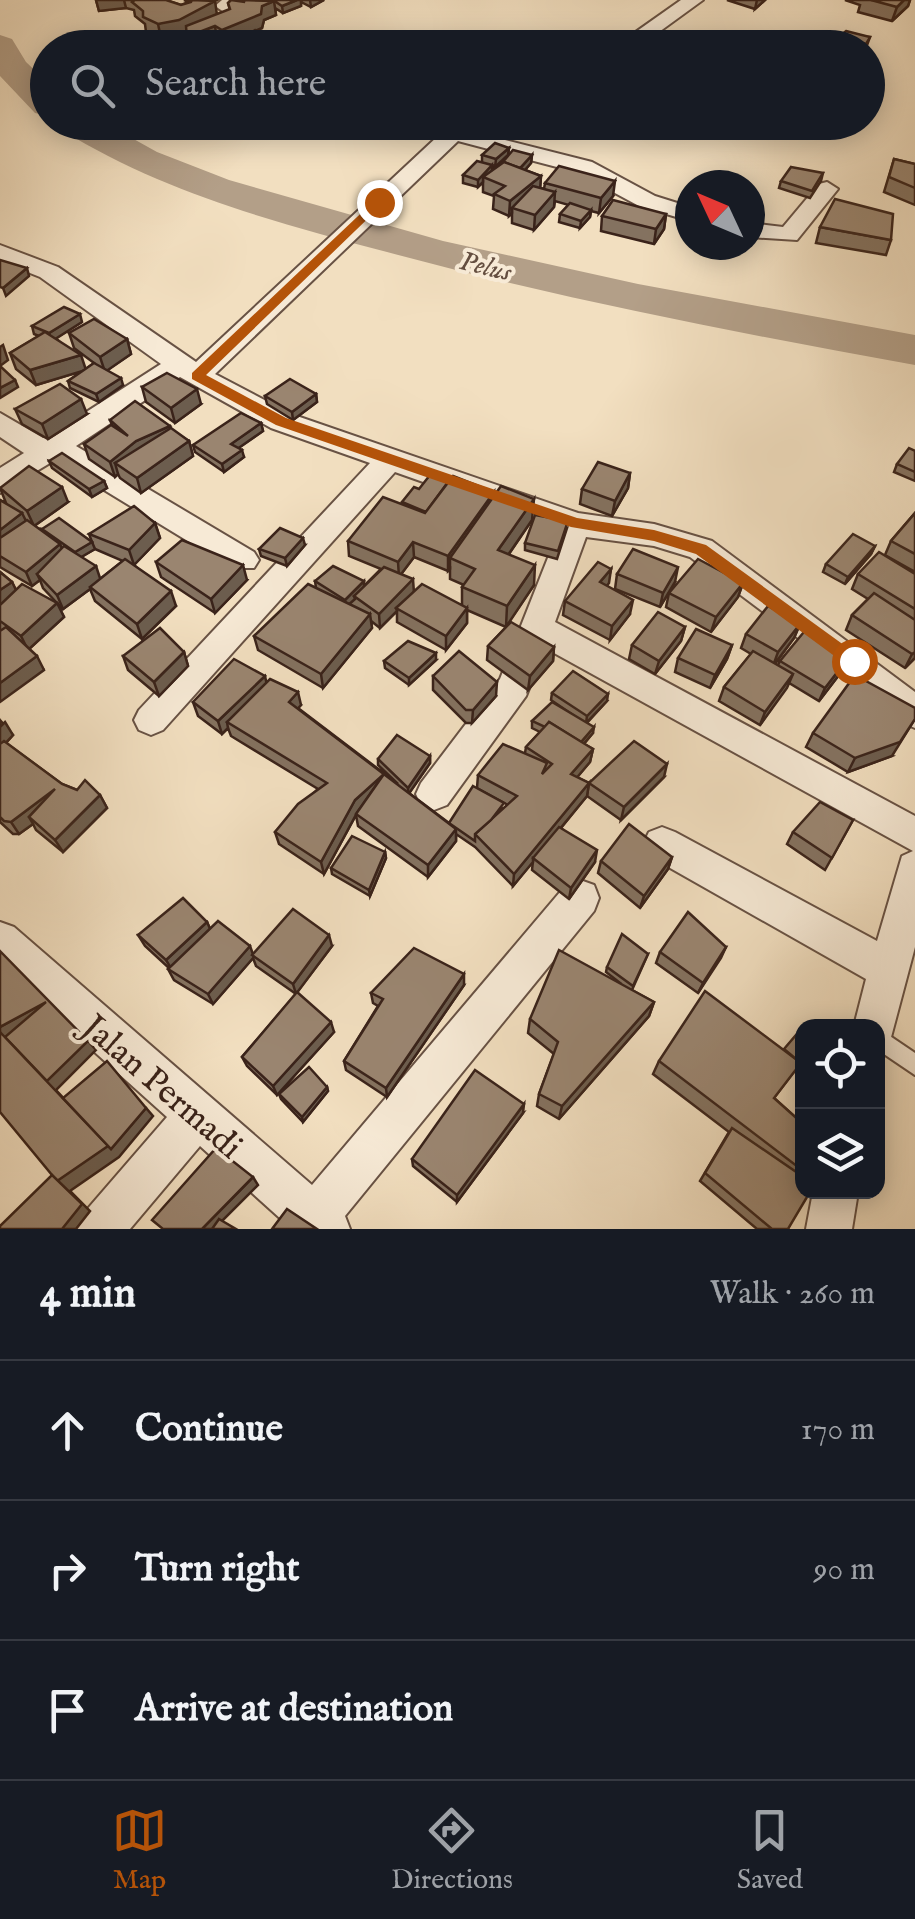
<!DOCTYPE html>
<html lang="en">
<head>
<meta charset="utf-8">
<style>
  body { margin:0; font-family:"IM FELL English",serif; background:#242831; color:#f1f3f6 }
  .controls { position:absolute; right:30px; bottom:30px; display:grid; overflow:hidden; border-radius:20px; box-shadow:0 5px 25px #0003 }
  .controls button { width:90px; height:90px; display:grid; place-items:center; padding:0; border:0; border-bottom:2px solid #363941; background:#171b24; color:#f1f3f6; font:50px sans-serif }
  .compass { position:absolute; left:675px; top:170px; width:90px; height:90px; border-radius:50%; background:#171b24; box-shadow:0 5px 25px #0003; rotate:314deg }
  .stop { position:absolute; width:30px; height:30px; margin:-22px; border:8px solid #b45309; border-radius:50%; background:#fff }
  .stop.end { background:#b45309; border-color:#fff; box-shadow:0 2px 10px #0008 }
  .list { margin:0; padding:0; list-style:none }
  h2 { display:flex; justify-content:space-between; align-items:center; height:130px; margin:0; padding:0 40px; font-size:42px }
  h2 small { font-size:32px; font-weight:400; color:#9ea1a6 }
  .list li { display:grid; grid-template-columns:65px 1fr auto; gap:30px; align-items:center; box-sizing:border-box; height:140px; padding:0 40px; border-top:2px solid #363941 }
  .list b { display:block; font-size:38px; white-space:nowrap }
  .list em { font-size:32px; font-style:normal; color:#9ea1a6 }
  .icon { flex:none; width:55px; height:55px; fill:none; stroke:currentColor; stroke-width:2; stroke-linecap:round; stroke-linejoin:round }
  .map { position:relative; flex:none; width:915px; height:1229px; overflow:hidden }
  .search { position:absolute; background:#171b24; box-shadow:0 5px 25px #0003; left:30px; right:30px; top:30px; height:110px; display:flex; align-items:center; gap:25px; box-sizing:border-box; padding:0 35px; border-radius:55px; color:#9ea1a6; font-size:38px }
  .sheet { height:550px; background:#171b24 }
  nav { display:flex; justify-content:space-around; align-items:center; box-sizing:border-box; height:140px; border-top:2px solid #363941; background:#171b24; font-size:28px; color:#9ea1a6 }
  nav a { display:grid; justify-items:center; gap:5px }
  nav .on { color:#b45309 }
  .map>svg:first-child { display:block }
</style>
</head>
<body>
<div class="map">
<svg width="915" height="1229" viewBox="0 0 915 1229">
  <rect width="100%" height="100%" fill="#f2dfc0"/>
  <filter id="stains"><feTurbulence type="fractalNoise" baseFrequency=".002" numOctaves="4"/><feColorMatrix values="0 0 0 0 .2 0 0 0 0 .09 0 0 0 0 .02 0 0 0 .5 -.17"/></filter>
  <radialGradient id="worn" r=".72"><stop offset=".6" stop-color="#630" stop-opacity="0"/><stop offset="1" stop-color="#630" stop-opacity=".3"/></radialGradient>
  <g fill="none" stroke-linecap="round" stroke-linejoin="round">
    <g fill="#b39f88" fill-rule="evenodd">
      <path d="M0,35L12,39L26,62L48,83V116L35,113L0,76Z"/>
      <path d="M56,122H103L157,152L229,180L443,241L638,284L915,335V365C738,333 561,299 387,252C274,222 162,192 62,130Z"/>
    </g>
    <g stroke="#685244" stroke-width="4">
      <path id="service" d="M878,1028L915,1053V1075L878,1050Z"/>
    </g>
    <g stroke="#685244" stroke-width="4">
      <g id="minor">
        <path d="M246,0L224,12L215,6L222,0Z"/>
        <path d="M681,0H703L637,48H613Z"/>
        <path d="M453,122H476L469,131L592,162L655,196L690,207V221L639,206L576,172L458,141L215,374L291,414L578,513L654,524L712,541L915,692V728L903,723L842,671L690,557L654,546L586,537L555,622L915,816V947L890,1041L878,1046V1026H854L866,979L649,856L643,844L649,832L662,827L675,832L877,941L902,856L913,851L545,648L526,696L447,805L434,810L421,805L416,794L421,783L500,679L559,530L395,472L163,730L151,735L139,730L134,720L139,710L370,463L271,428L180,377L76,446L254,552L259,560L254,568H232L55,460L0,493V468L24,453L0,437V413L43,438L49,436L161,364L40,277L0,261V245L58,267L196,362Z"/>
        <path d="M827,182L838,189L797,240L750,237V223L783,227L819,184Z"/>
        <path d="M580,880L594,885L599,898L594,911L345,1216L350,1229H292L200,1146L130,1229H77L84,1213L167,1117L0,967V922L14,927L312,1185L566,885Z"/>
        <path d="M813,1192H858L852,1229H806Z"/>
      </g>
    </g>
    <use href="#service" fill="#f7ead6" fill-rule="evenodd"/>
    <use href="#minor" fill="#f7ead6" fill-rule="evenodd"/>
  </g>
  <g fill="#847260" stroke="#3a231a" stroke-width="2.5" fill-rule="evenodd">
    <path d="M96,0H166L181,5L189,2L184,0H211L217,15L230,10L228,3L231,0H324L311,7L301,2V6L283,13L275,8L276,15L264,20L262,28L256,30L271,35L272,42L264,48L242,46L241,39L250,33L224,44L217,40L208,44V48H189L187,32L181,35L161,38L146,32L145,24L135,16L134,10L126,8L99,11Z"/>
    <path d="M727,0H765L755,9Z"/>
    <path d="M845,0H910L908,6L892,21L858,12L860,5Z"/>
    <path d="M840,36L870,37L866,48H852L838,43Z"/>
    <path d="M509,148L508,155L495,167L492,166V170L532,155L531,163L525,170L541,176L540,188L544,189L545,183L613,196L599,213L591,211L590,217L580,228L559,222L560,214L569,205L555,201L554,207L534,230L512,223V213L509,216L493,209L494,196L483,192V182L478,187L463,183V175L482,162V155Z"/>
    <path d="M894,159L915,164V205L884,192Z"/>
    <path d="M823,173L821,181L810,198L779,188L781,181Z"/>
    <path d="M666,214L664,229L654,244L601,231L602,216Z"/>
    <path d="M820,227L891,240L886,255L816,243Z"/>
    <path d="M82,322L56,338L86,369L94,363L74,348L69,333L127,339L131,354L107,370L123,385L99,402L70,388L68,381L82,371L36,385L16,369L10,353L39,336L34,334L32,326Z"/>
    <path d="M142,387L201,404L175,423L146,402Z"/>
    <path d="M316,394L317,402L293,420L267,404L265,396Z"/>
    <path d="M15,409L87,414L48,439L22,424Z"/>
    <path d="M110,420L170,429L189,441L193,456L141,493L120,478L118,474L115,477L89,459L84,444L113,427Z"/>
    <path d="M261,423L263,431L238,448L244,457L224,472L195,452L193,445Z"/>
    <path d="M915,451V481L894,472L897,464Z"/>
    <path d="M49,461L104,481L107,488L92,497L52,468Z"/>
    <path d="M630,473L628,488L612,516L580,504L582,489Z"/>
    <path d="M0,488L68,502L34,526L44,532L42,529L92,542L89,534L155,523L160,538L134,565L176,606L142,639L95,601L90,589L63,609L57,603L64,617L29,649L44,670L0,630V572L12,582L16,590L57,603L43,588L40,580L32,586L0,567V500L6,503ZM95,549L123,561L100,579L81,557Z"/>
    <path d="M419,489L494,497L532,520L509,554L534,585L506,626L554,647L553,661L528,690L487,660L488,646L506,627L467,610V623L446,650L397,622V611L380,628L371,621L372,628L323,688L258,650L254,636L316,588L315,581L364,586L381,569L349,556L348,541L402,504V502ZM414,557L448,571L450,569V579L464,585L462,587V605L414,592L401,574Z"/>
    <path d="M915,513V572L885,555L891,541Z"/>
    <path d="M567,528L557,559L525,550V543Z"/>
    <path d="M305,545L287,566L261,556L259,549Z"/>
    <path d="M875,546L871,554L845,584L823,572L826,564Z"/>
    <path d="M156,562L247,580L215,613L161,577Z"/>
    <path d="M611,569L607,586L630,614L610,640L563,615L565,601Z"/>
    <path d="M617,574L675,582L660,607L615,589Z"/>
    <path d="M858,574H915V658L905,668L846,630L852,615L868,599L852,589Z"/>
    <path d="M743,583L738,597L711,632L666,607L669,593Z"/>
    <path d="M800,624L794,638L775,664L778,665L780,661L852,653L845,667L819,701L789,683L760,725L719,701L724,687L751,654L741,648L746,634Z"/>
    <path d="M685,627L681,641L655,674L629,659L632,645Z"/>
    <path d="M732,645L727,659L710,688L675,672L678,658Z"/>
    <path d="M184,652L188,666L159,696L128,670L123,656Z"/>
    <path d="M436,660L409,685L385,668L384,661Z"/>
    <path d="M433,676L496,696L472,723H466L433,690Z"/>
    <path d="M266,683L301,705L298,708L398,784L378,765V759L430,756V763L409,793L449,823L504,808L508,805L477,788L478,775L525,753L526,747L540,732L532,728V721L573,715L551,700L552,693L607,701L587,723L593,733L584,744L593,749L590,762L577,777L589,783L587,796L561,828L595,862L569,899L532,870L533,861L513,886L475,847L456,834V841L428,877L358,826L356,815L324,874L279,844L275,832L318,789L231,736L228,728L222,734L198,716L193,702Z"/>
    <path d="M0,720L13,735L6,743L62,784L77,790L100,795L107,808L63,852L36,830L33,824L19,834H13L0,822Z"/>
    <path d="M813,733L892,756L848,772L806,747Z"/>
    <path d="M664,777L621,820L587,796L589,783Z"/>
    <path d="M853,820L825,870L787,844L793,832Z"/>
    <path d="M385,852L386,858L370,896L332,874L331,868Z"/>
    <path d="M672,857L668,869L640,908L598,873L601,861Z"/>
    <path d="M207,922L210,929L253,954L332,946L297,992L334,1032L277,1095L247,1066L242,1057L296,994L256,966L253,958L213,1004L174,980L168,969L169,968L145,946L138,935Z"/>
    <path d="M726,947L698,993L656,963L660,952Z"/>
    <path d="M648,954L632,990L654,1002L649,1016L559,1119L537,1106L539,1094L554,1054L528,1033L530,1019L620,983L606,972L607,967Z"/>
    <path d="M464,985L387,1097L346,1070L344,1061L378,1006L373,1003L371,993Z"/>
    <path d="M802,1029V1074L796,1069L774,1098L802,1123V1192L788,1229H757L700,1181L729,1132L653,1074L659,1061L784,1050Z"/>
    <path d="M327,1087L328,1091L303,1122L281,1099L279,1094Z"/>
    <path d="M523,1113L457,1202L413,1166L412,1159Z"/>
  </g>
  <g fill="#6c5d4e" stroke="#3a231a" stroke-width="2.5">
    <path d="M96,0H124L126,8L99,11Z"/>
    <path d="M297,0H301V6L283,13L282,6Z"/>
    <path d="M310,0H324L311,7Z"/>
    <path d="M757,0H765L755,9Z"/>
    <path d="M904,0H910L908,6L892,21L897,7Z"/>
    <path d="M215,1L217,15L181,35L161,38L158,24Z"/>
    <path d="M274,1L276,15L264,20L262,28L224,44L222,30L262,6Z"/>
    <path d="M215,26L217,40L208,44V48H194L192,40L199,32Z"/>
    <path d="M271,35L272,42L264,48H258L257,44Z"/>
    <path d="M509,148L508,155L495,167L496,159Z"/>
    <path d="M532,155L531,163L518,178V171Z"/>
    <path d="M492,165V173L483,177V182L478,187V180Z"/>
    <path d="M541,176L540,191L512,208V213L509,216L510,201Z"/>
    <path d="M615,181L613,196L599,213L601,198Z"/>
    <path d="M555,192L554,207L534,230L535,215Z"/>
    <path d="M591,210L590,217L580,228L581,221Z"/>
    <path d="M666,214L664,229L654,244L656,229Z"/>
    <path d="M27,268L29,276L6,296L3,288Z"/>
    <path d="M80,314L82,322L52,341L49,333Z"/>
    <path d="M127,339L131,354L105,372L100,357Z"/>
    <path d="M3,345L8,360L0,366V347Z"/>
    <path d="M81,355L86,370L36,385L30,370Z"/>
    <path d="M121,378L123,385L99,402L96,394Z"/>
    <path d="M15,380L18,387L0,398V388Z"/>
    <path d="M197,389L201,404L175,423L171,408Z"/>
    <path d="M316,394L317,402L293,420L292,412Z"/>
    <path d="M81,399L87,414L48,439L42,424Z"/>
    <path d="M261,423L263,431L233,452L231,444Z"/>
    <path d="M170,426L174,441L115,463L118,474L115,477L110,462L136,441Z"/>
    <path d="M189,441L193,456L141,493L137,478Z"/>
    <path d="M242,450L244,457L224,472L222,464Z"/>
    <path d="M630,473L628,488L612,516L615,501Z"/>
    <path d="M104,481L107,488L92,497L89,489Z"/>
    <path d="M62,487L68,502L34,526L27,511Z"/>
    <path d="M494,492L493,507L450,558V569L448,571V556Z"/>
    <path d="M534,499L532,520L497,571L498,550Z"/>
    <path d="M22,513L29,527L0,550V530Z"/>
    <path d="M155,523L160,538L134,565L129,550Z"/>
    <path d="M303,538L305,545L287,566L285,558Z"/>
    <path d="M92,542L95,549L78,559L75,552Z"/>
    <path d="M413,542L414,557L399,577L398,562Z"/>
    <path d="M60,544L66,558L37,574L40,580L32,586L26,572Z"/>
    <path d="M875,546L871,554L845,584L848,577Z"/>
    <path d="M243,565L247,580L215,613L211,599Z"/>
    <path d="M535,565L534,585L506,627L507,606Z"/>
    <path d="M96,566L101,581L63,609L57,595Z"/>
    <path d="M678,567L675,582L660,607L663,593Z"/>
    <path d="M611,569L609,583L598,597L600,582Z"/>
    <path d="M413,579L414,593L396,608L397,611L380,628L379,614Z"/>
    <path d="M364,581V589L354,596L355,599L346,607L345,600Z"/>
    <path d="M12,582L19,596L0,610V590Z"/>
    <path d="M743,583L738,597L711,632L716,617Z"/>
    <path d="M171,591L176,606L142,639L137,624Z"/>
    <path d="M633,600L630,614L610,640L612,626Z"/>
    <path d="M57,603L64,617L28,650L21,636Z"/>
    <path d="M467,608V623L446,650V636Z"/>
    <path d="M370,614L372,628L323,688L321,674Z"/>
    <path d="M800,624L794,638L773,666L778,652Z"/>
    <path d="M685,627L681,641L655,674L659,661Z"/>
    <path d="M732,645L727,659L710,688L715,675Z"/>
    <path d="M554,647L553,661L528,690L530,676Z"/>
    <path d="M184,652L188,666L159,696L154,682Z"/>
    <path d="M915,652V658L905,668L912,654Z"/>
    <path d="M436,653V660L409,685V678Z"/>
    <path d="M852,653L845,667L819,701L825,688Z"/>
    <path d="M37,656L44,670L0,702V683Z"/>
    <path d="M793,674L787,688L760,725L765,712Z"/>
    <path d="M265,676L268,690L227,722L228,728L222,734L218,721Z"/>
    <path d="M497,682L496,696L472,723L473,710Z"/>
    <path d="M298,692L301,705L292,715L289,702Z"/>
    <path d="M608,694L607,701L586,723L587,716Z"/>
    <path d="M915,719L892,756L848,772L855,758Z"/>
    <path d="M5,722L13,735L0,749V727Z"/>
    <path d="M594,727L593,733L579,749L581,742Z"/>
    <path d="M593,749L590,762L569,787L571,774Z"/>
    <path d="M430,756V763L408,795V788Z"/>
    <path d="M667,764L664,777L621,820L624,807Z"/>
    <path d="M384,774L357,813L324,874L321,862L355,800Z"/>
    <path d="M589,783L587,796L535,859L533,858V862L513,886L514,874Z"/>
    <path d="M55,789L29,817L33,824L19,834L11,822Z"/>
    <path d="M100,795L107,808L63,852L55,840Z"/>
    <path d="M456,829V841L428,877V865Z"/>
    <path d="M597,850L595,862L569,899L571,888Z"/>
    <path d="M385,852L386,858L370,896L369,890Z"/>
    <path d="M672,857L668,869L640,908L644,896Z"/>
    <path d="M207,922L212,933L172,970L166,960Z"/>
    <path d="M329,935L332,946L296,994L293,984Z"/>
    <path d="M250,946L254,957L213,1004L208,994Z"/>
    <path d="M726,947L721,958L698,993L703,983Z"/>
    <path d="M464,974V985L387,1097L386,1088Z"/>
    <path d="M46,1002L88,1041L96,1050L56,1090L111,1149L146,1108L153,1116L119,1157L70,1191L90,1211L76,1229H62L57,1181L0,1038V1027Z"/>
    <path d="M654,1002L649,1016L559,1119L562,1106Z"/>
    <path d="M331,1022L334,1032L277,1095L273,1086Z"/>
    <path d="M327,1087L328,1091L303,1122L302,1117Z"/>
    <path d="M524,1104L523,1113L457,1202V1195Z"/>
    <path d="M253,1177L258,1185L214,1229H202Z"/>
  </g>
  <g fill="#9a8570" stroke="#3a231a" stroke-width="2.5">
    <path d="M135,0H166L181,5L191,2L192,0L215,1L179,20L158,24L143,17V11L132,2Z"/>
    <path d="M231,0L245,2L242,0L274,1L262,6L261,14L222,30L215,26L199,32L206,34L192,40L187,38L186,26L230,9L228,3Z"/>
    <path d="M273,0H297L282,6Z"/>
    <path d="M871,0H904L897,7Z"/>
    <path d="M255,30L271,35L257,44L241,39Z"/>
    <path d="M846,31L870,37L866,44L840,36Z"/>
    <path d="M654,41L674,47L646,48Z"/>
    <path d="M495,143L509,148L496,159L482,155Z"/>
    <path d="M513,150L532,155L520,168L504,162L502,163Z"/>
    <path d="M894,159L915,164V188L889,177Z"/>
    <path d="M477,161L492,165L478,180L463,175Z"/>
    <path d="M504,162L541,176L510,201L494,194L505,186L483,177Z"/>
    <path d="M559,166L615,181L601,198L545,183Z"/>
    <path d="M791,167L823,173L812,191L781,181Z"/>
    <path d="M533,186L555,192L535,215L512,208Z"/>
    <path d="M835,199L893,214L891,240L820,227Z"/>
    <path d="M613,200L666,214L656,229L602,216Z"/>
    <path d="M570,203L591,210L581,221L560,214Z"/>
    <path d="M0,260L27,268L3,288L0,287Z"/>
    <path d="M64,307L80,314L49,333L32,326Z"/>
    <path d="M94,319L127,339L100,357L69,333Z"/>
    <path d="M45,332L81,355L30,370L10,353Z"/>
    <path d="M94,363L121,378L96,394L68,381Z"/>
    <path d="M0,366L15,380L0,388Z"/>
    <path d="M167,373L197,389L171,408L142,387Z"/>
    <path d="M290,379L316,394L292,412L265,396Z"/>
    <path d="M60,384L81,399L42,424L15,409Z"/>
    <path d="M135,401L170,426L136,441L110,462L84,444L111,425L128,436L110,420Z"/>
    <path d="M241,413L261,423L231,444L242,450L222,464L193,445Z"/>
    <path d="M171,428L189,441L137,478L115,463Z"/>
    <path d="M909,448L915,451V472L897,464Z"/>
    <path d="M62,453L104,481L89,489L49,461Z"/>
    <path d="M598,462L630,473L615,501L582,489Z"/>
    <path d="M29,466L62,487L27,511L0,488Z"/>
    <path d="M430,475L448,482L426,512L402,502L414,487L419,489Z"/>
    <path d="M453,476L494,492L448,556L413,542L398,562L348,541L383,497L425,513Z"/>
    <path d="M501,486L534,499L498,550L535,565L507,606L462,587L475,569L450,558Z"/>
    <path d="M0,500L22,513L0,530Z"/>
    <path d="M134,506L155,523L129,550L89,534Z"/>
    <path d="M915,513V554L891,541Z"/>
    <path d="M535,515L568,521L558,551L525,543Z"/>
    <path d="M59,518L92,542L75,552L42,529Z"/>
    <path d="M27,520L60,544L26,572L0,556V538Z"/>
    <path d="M280,528L303,538L285,558L259,549Z"/>
    <path d="M853,534L875,546L848,577L826,564Z"/>
    <path d="M182,540L243,565L211,599L156,562Z"/>
    <path d="M64,546L96,566L57,595L37,574Z"/>
    <path d="M633,549L678,567L663,593L617,574Z"/>
    <path d="M879,552L915,574V609L858,574Z"/>
    <path d="M125,559L171,591L137,624L90,587Z"/>
    <path d="M698,559L743,583L716,617L669,593Z"/>
    <path d="M598,562L611,569L600,582L633,600L612,626L565,601Z"/>
    <path d="M333,566L364,581L345,600L315,581Z"/>
    <path d="M384,567L413,579L379,614L354,596Z"/>
    <path d="M0,572L12,582L0,590Z"/>
    <path d="M22,584L57,603L21,636L0,621V605Z"/>
    <path d="M308,584L370,614L321,674L254,636Z"/>
    <path d="M422,584L467,608L446,636L396,608Z"/>
    <path d="M874,593L915,620V652L912,654L852,615Z"/>
    <path d="M768,606L800,624L778,652L746,634Z"/>
    <path d="M658,612L685,627L659,661L632,645Z"/>
    <path d="M511,622L554,647L530,676L488,646Z"/>
    <path d="M6,627L37,656L0,683V631Z"/>
    <path d="M808,627L852,653L825,688L780,661Z"/>
    <path d="M160,628L184,652L154,682L123,656Z"/>
    <path d="M696,629L732,645L715,675L678,658Z"/>
    <path d="M408,641L436,653L409,678L384,661Z"/>
    <path d="M459,651L497,682L473,710H466L433,676Z"/>
    <path d="M753,651L793,674L765,712L724,687Z"/>
    <path d="M234,659L265,676L218,721L193,702Z"/>
    <path d="M573,671L608,694L587,716L552,693Z"/>
    <path d="M855,675L915,708V719L900,742L855,758L813,733Z"/>
    <path d="M270,679L298,692L289,702L456,829L428,865L356,814L384,774L355,800L321,862L275,832L298,804L327,783L227,722Z"/>
    <path d="M552,702L594,727L581,742L549,722L545,727L532,721Z"/>
    <path d="M549,722L593,749L571,774L589,783L514,874L475,834L517,796L478,775L503,744L547,763L542,774L552,764L526,747Z"/>
    <path d="M397,735L430,756L408,788L378,759Z"/>
    <path d="M4,741L62,784L77,790L85,780L100,795L55,840L29,817L55,789L11,822L4,821L0,817V744Z"/>
    <path d="M634,741L667,764L624,807L589,783Z"/>
    <path d="M473,786L504,803L491,820L475,834V841L449,823Z"/>
    <path d="M820,802L853,820L832,858L793,832Z"/>
    <path d="M629,824L672,857L644,896L601,861Z"/>
    <path d="M559,827L597,850L571,888L533,858Z"/>
    <path d="M352,836L385,852L369,890L331,868Z"/>
    <path d="M183,898L207,922L166,960L138,935Z"/>
    <path d="M293,909L329,935L293,984L252,955Z"/>
    <path d="M688,912L726,947L703,983L660,952Z"/>
    <path d="M218,921L250,946L208,994L168,969Z"/>
    <path d="M622,934L648,954L633,986L607,967Z"/>
    <path d="M414,948L464,974L386,1088L344,1061L383,999L371,993Z"/>
    <path d="M559,950L654,1002L562,1106L539,1094L558,1042L530,1019Z"/>
    <path d="M0,951L88,1041L47,1081L5,1037L46,1002L0,1027Z"/>
    <path d="M705,991L801,1063L774,1098L802,1123V1170L659,1061Z"/>
    <path d="M297,992L331,1022L273,1086L242,1057Z"/>
    <path d="M802,1028V1066L800,1064L801,1063L784,1049Z"/>
    <path d="M0,1032L108,1146L57,1181L0,1112Z"/>
    <path d="M107,1061L146,1108L111,1149L63,1098Z"/>
    <path d="M309,1067L327,1087L302,1117L279,1094Z"/>
    <path d="M475,1070L524,1104L457,1195L412,1159Z"/>
    <path d="M732,1128L802,1176V1192H810L788,1229H772L705,1173Z"/>
    <path d="M216,1148L253,1177L202,1229H163L152,1220Z"/>
    <path d="M52,1175L82,1204L62,1229H0V1226Z"/>
    <path d="M287,1209L317,1229H272Z"/>
    <path d="M219,1219L236,1229H212Z"/>
  </g>
  <path fill="#b45309" d="M375,200L385,202L206,375L286,418L577,518L654,530L706,545L859,656V666H848L696,554L654,541L571,527L276,425L192,379V373Z"/>
  <g text-anchor="middle" stroke-width="8" stroke-linejoin="round" paint-order="stroke">
    <g font-size="28" font-style="italic" fill="#644e40" stroke="#f7ead6">
      <text transform="translate(486 265) rotate(14)" y="10">Pelus</text>
    </g>
    <g font-size="35" fill="#3a231a" stroke="#f7ead6">
      <text transform="translate(163 1086) rotate(41)" y="12">Jalan Permadi</text>
    </g>
  </g>
  <rect width="100%" height="100%" filter="url(#stains)"/>
  <rect width="100%" height="100%" fill="url(#worn)"/>
</svg>
<div class="controls">
<button><svg class="icon" aria-label="locate" viewBox="0 0 24 24"><circle cx="12" cy="12" r="6"/><path d="M12 2v4M12 18v4M2 12h4M18 12h4"/></svg></button>
<button><svg class="icon" aria-label="layers" viewBox="0 0 24 24"><path d="M12 4l9 5-9 5-9-5zM3 14l9 5 9-5"/></svg></button>
</div>
<svg class="compass" viewBox="-18 -18 36 36"><path d="M0-13l5 13h-10z" fill="#e53935"/><path d="M0 13l5-13h-10z" fill="#9ea1a6"/></svg>
<div class="stop" style="left:854px;top:661px"></div>
<div class="stop end" style="left:379px;top:202px"></div>
<div class="search"><svg class="icon" aria-label="search" viewBox="0 0 24 24"><circle cx="10" cy="10" r="6"/><path d="M15 15l6 6"/></svg>Search here</div>
</div>
<section class="sheet">
<h2>4 min<small>Walk · 260 m</small></h2>
<ul class="list">
<li><svg class="icon" aria-label="ahead" viewBox="0 0 24 24"><path d="M12 20V5M6 11l6-6 6 6"/></svg><div><b>Continue</b></div><em>170 m</em></li>
<li><svg class="icon" aria-label="right" viewBox="0 0 24 24"><path d="M7 20v-9h11M14 6l5 5-5 5"/></svg><div><b>Turn right</b></div><em>90 m</em></li>
<li><svg class="icon" aria-label="arrive" viewBox="0 0 24 24"><path d="M6 21V4h12l-3 4 3 4H6"/></svg><div><b>Arrive at destination</b></div></li>
</ul>
</section>
<nav>
<a class="on"><svg class="icon" aria-label="map" viewBox="0 0 24 24"><path d="M3 6l6-2 6 2 6-2v14l-6 2-6-2-6 2zM9 4v14M15 6v14"/></svg>Map</a>
<a><svg class="icon" aria-label="directions" viewBox="0 0 24 24"><path d="M12 3l9 9-9 9-9-9zM9 14v-3h6M13 9l2 2-2 2"/></svg>Directions</a>
<a><svg class="icon" aria-label="saved" viewBox="0 0 24 24"><path d="M7 4h10v16l-5-4-5 4z"/></svg>Saved</a>
</nav>
</body>
</html>
